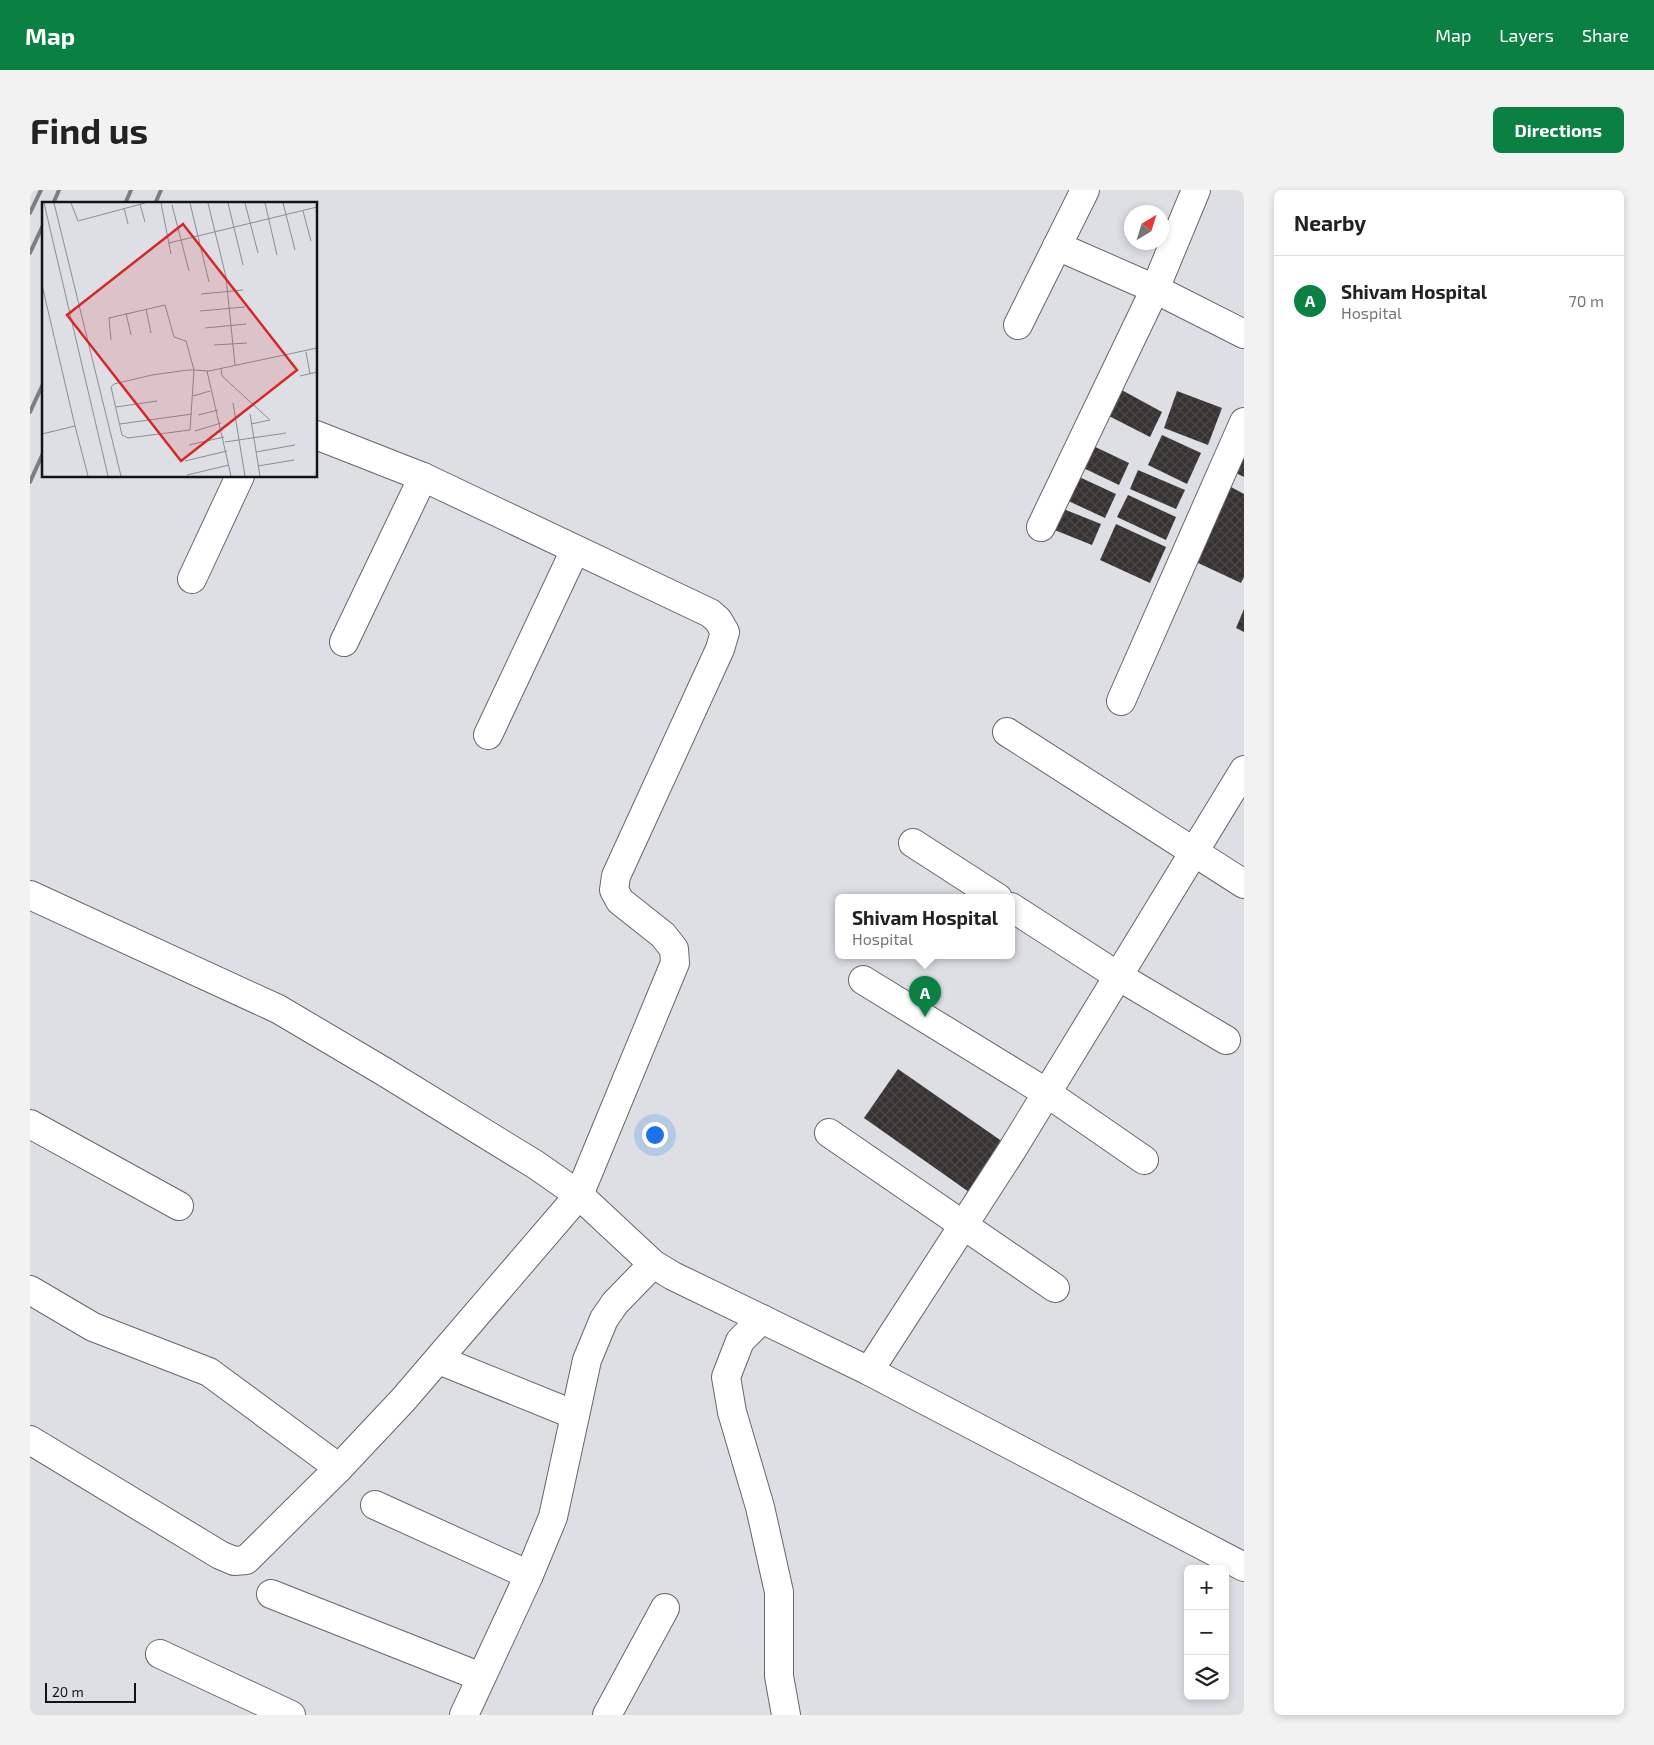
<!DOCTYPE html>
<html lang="en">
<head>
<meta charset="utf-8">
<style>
  body { margin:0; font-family:"Exo 2",sans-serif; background:#f2f2f2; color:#222 }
  .controls { position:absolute; right:15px; bottom:15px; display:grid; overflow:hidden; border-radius:8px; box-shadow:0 2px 8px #0003 }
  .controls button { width:45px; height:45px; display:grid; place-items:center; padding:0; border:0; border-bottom:1px solid #e0e0e0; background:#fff; color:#222; font:25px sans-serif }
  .compass { position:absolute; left:1094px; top:15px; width:45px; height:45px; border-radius:50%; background:#fff; box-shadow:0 2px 8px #0003; rotate:38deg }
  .scale { position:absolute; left:15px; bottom:12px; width:91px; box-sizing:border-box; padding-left:5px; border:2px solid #131315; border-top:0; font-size:14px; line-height:18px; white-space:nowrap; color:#131315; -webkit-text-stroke:4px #dddfe5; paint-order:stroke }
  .you { position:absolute; left:624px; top:944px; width:18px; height:18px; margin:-12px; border:4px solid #fff; border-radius:50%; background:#1a73e8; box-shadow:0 0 0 8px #1a73e833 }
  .badge { display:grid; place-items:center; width:32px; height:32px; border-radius:50%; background:#0b8043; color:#fff; font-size:16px; font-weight:700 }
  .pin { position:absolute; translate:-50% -41px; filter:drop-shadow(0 1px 2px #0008) }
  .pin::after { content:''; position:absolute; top:26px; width:18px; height:15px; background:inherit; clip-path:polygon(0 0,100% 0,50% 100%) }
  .popup { position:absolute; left:805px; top:704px; width:180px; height:65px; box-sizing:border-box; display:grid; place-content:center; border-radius:8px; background:#fff; filter:drop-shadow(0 1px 4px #0005); font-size:16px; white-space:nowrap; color:#767676 }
  .popup b { font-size:19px; color:#222 }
  .popup::after { content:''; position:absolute; left:50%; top:100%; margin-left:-10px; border:10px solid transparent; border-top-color:#fff }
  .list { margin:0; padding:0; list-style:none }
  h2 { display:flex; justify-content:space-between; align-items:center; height:65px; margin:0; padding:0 20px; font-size:21px }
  h2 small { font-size:16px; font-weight:400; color:#767676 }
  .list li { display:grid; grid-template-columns:32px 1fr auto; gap:15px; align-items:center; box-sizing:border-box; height:90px; padding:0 20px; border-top:1px solid #e0e0e0 }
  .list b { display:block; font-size:19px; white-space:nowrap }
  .list p { margin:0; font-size:16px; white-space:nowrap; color:#767676 }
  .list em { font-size:16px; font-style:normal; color:#767676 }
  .icon { flex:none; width:28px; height:28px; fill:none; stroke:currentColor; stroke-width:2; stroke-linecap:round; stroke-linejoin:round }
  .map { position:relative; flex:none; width:1214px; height:1525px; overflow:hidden; border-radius:8px }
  header { display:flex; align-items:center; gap:30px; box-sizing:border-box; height:70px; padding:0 25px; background:#0b8043; color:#fff }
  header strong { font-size:24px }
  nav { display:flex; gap:28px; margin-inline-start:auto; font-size:18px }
  .intro { display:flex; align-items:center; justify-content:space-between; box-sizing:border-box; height:120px; padding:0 30px }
  h1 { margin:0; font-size:35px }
  .button { padding:12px 22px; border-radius:8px; background:#0b8043; color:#fff; font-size:18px; font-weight:700 }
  main { display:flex; gap:30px; padding:0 30px }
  aside { flex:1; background:#fff; border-radius:8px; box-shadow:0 2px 8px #0003 }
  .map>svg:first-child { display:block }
</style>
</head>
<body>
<header>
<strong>Map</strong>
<nav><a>Map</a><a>Layers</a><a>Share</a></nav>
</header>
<div class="intro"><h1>Find us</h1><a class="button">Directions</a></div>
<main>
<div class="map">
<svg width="1214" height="1525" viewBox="0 0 1214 1525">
  <defs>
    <pattern id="building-cross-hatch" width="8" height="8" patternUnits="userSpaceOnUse" patternTransform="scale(1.25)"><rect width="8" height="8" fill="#383333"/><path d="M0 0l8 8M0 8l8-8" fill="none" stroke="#4b4747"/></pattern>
  </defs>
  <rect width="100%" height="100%" fill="#dddfe5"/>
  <g fill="url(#building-cross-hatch)">
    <path d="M1088,198L1132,222L1120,247L1075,224Z"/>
    <path d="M1147,201L1192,218L1178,255L1134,238Z"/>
    <path d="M1132,245L1171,263L1157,294L1118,275Z"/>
    <path d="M1057,253L1099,273L1089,295L1047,275Z"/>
    <path d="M1214,258V287L1202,281Z"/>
    <path d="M1108,280L1155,300L1146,319L1100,299Z"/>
    <path d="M1045,285L1086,304L1075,328L1034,309Z"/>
    <path d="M1201,297L1214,304V387L1211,393L1166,372Z"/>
    <path d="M1098,305L1146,327L1136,350L1087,327Z"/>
    <path d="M1031,318L1071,334L1062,355L1022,339Z"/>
    <path d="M1086,334L1136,357L1120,393L1070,370Z"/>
    <path d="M1214,419V442L1206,438Z"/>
    <path d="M868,879L973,952L939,1002L834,928Z"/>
  </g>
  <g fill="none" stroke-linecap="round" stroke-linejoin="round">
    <g stroke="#65676b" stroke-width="30">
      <g id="minor">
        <path d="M1027,56L1125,99L1214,144"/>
        <path d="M988,135L1055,0"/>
        <path d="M1011,337L1125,99L1166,0"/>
        <path d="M162,389L210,286"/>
        <path d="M314,452L393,287"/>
        <path d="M1091,511L1214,232"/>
        <path d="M977,542L1214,694"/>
        <path d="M458,545L545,360"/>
        <path d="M883,653L968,708"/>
        <path d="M0,705L248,819L353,881L506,975L549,1005L623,1074L643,1086L839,1181L1214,1377"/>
        <path d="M981,717L1088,786L1196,850"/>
        <path d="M833,790L1017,903L1114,970"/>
        <path d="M0,934L149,1016"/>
        <path d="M799,943L1025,1098"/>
        <path d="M0,1100L63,1137L179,1182L309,1278"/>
        <path d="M732,1129L710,1151L696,1187L702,1222L730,1317L749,1402V1486L756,1525"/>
        <path d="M409,1170L545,1225"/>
        <path d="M839,1181L982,960L1214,580"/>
        <path d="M0,1250L190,1365L204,1371L216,1370L309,1278L373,1210L549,1005L645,773L644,759L633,745L590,711L584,700L586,686L690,459L695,442L688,430L680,423L393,287L286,245"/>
        <path d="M345,1315L499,1385"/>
        <path d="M241,1404L451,1487"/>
        <path d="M130,1464L261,1525"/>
        <path d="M434,1525L499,1385L523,1327L557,1170L574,1129L585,1113L623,1074"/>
        <path d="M577,1525L635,1418"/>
      </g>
    </g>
    <use href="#minor" stroke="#fff" stroke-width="28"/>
    <g stroke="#7d7e82" stroke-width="4">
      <path d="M23,14L29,0"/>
      <path d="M95,14L101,0"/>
      <path d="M125,14L131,0"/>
      <path d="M0,23L11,0"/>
      <path d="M0,63L14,33"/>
      <path d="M0,222L14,192"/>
      <path d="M0,292L14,261"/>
    </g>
  </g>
  <g transform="translate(12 12)">
    <rect width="275" height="275" fill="#dddfe5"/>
    <path fill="none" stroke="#8c8d92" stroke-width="1" d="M2,1L66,274M12,1L79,274M29,1L36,19L103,1M119,1L129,52M148,1L167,80M166,1L184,75L193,163M186,1L201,63M203,1L216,51M223,1L235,53M241,1L253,48M98,2L103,20M130,3L147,69M82,6L86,22M261,9L269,39M127,41L275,5M0,83L33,224L0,232M159,92L201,88M104,107L109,131M158,109L203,105M84,111L89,133M163,126L204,122M69,138L67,116L123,103L132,135L144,139L152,168L148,228L86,236L80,233L69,185L72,182L110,173L146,168H152L167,169L275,146M172,143L205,141M264,150L268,172M179,166L180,174L228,218L209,222M165,169L189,274M258,174L275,170M151,194L168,189M191,201L203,274M74,205L115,199M208,212L218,274M156,213L176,208M78,222L150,212M33,224L46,274M153,229L179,221M183,240L244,231M147,243L182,235M214,250L253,243M143,259L185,249M216,264L252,258M145,273L187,263"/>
    <path fill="#d62828" fill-opacity="0.15" stroke="#d62828" stroke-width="2.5" d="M141,22L255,168L139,259L25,113Z"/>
    <rect width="275" height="275" fill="none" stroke="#131315" stroke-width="2.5"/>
  </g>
</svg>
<div class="controls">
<button>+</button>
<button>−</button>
<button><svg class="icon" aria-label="layers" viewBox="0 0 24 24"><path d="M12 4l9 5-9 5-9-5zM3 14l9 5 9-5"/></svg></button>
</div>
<svg class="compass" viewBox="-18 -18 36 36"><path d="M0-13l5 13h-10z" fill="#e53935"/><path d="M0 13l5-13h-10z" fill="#767676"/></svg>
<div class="scale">20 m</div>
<div class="you"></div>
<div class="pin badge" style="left:895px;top:827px">A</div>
<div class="popup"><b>Shivam Hospital</b>Hospital</div>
</div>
<aside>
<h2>Nearby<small></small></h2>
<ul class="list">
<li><span class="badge">A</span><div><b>Shivam Hospital</b><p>Hospital</p></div><em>70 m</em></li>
</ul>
</aside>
</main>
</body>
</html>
